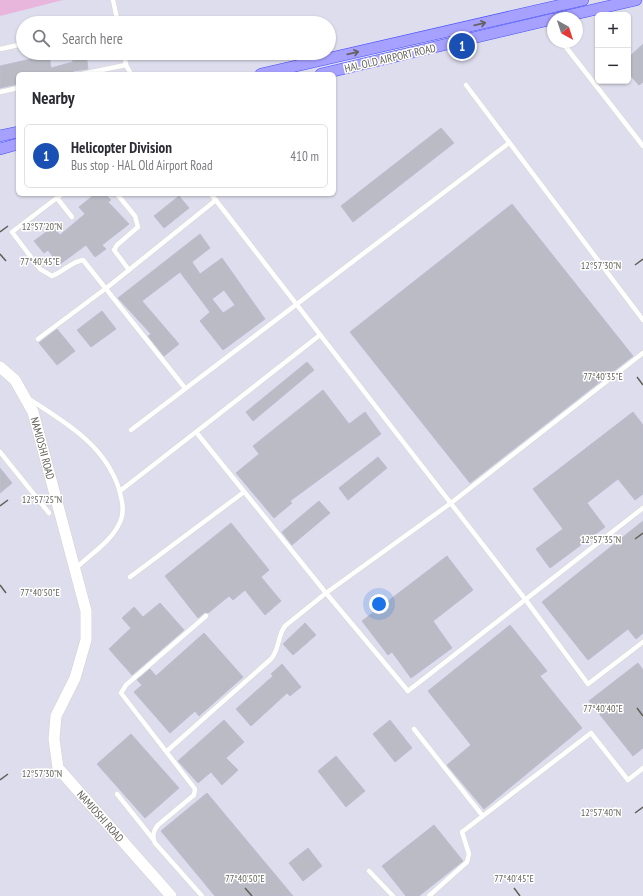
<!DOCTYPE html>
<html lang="en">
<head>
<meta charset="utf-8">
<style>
  body { margin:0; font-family:"PT Sans Narrow",sans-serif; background:#f2f2f3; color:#2b2b33 }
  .controls { position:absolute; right:12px; top:12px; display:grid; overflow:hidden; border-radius:6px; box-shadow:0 1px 3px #0004 }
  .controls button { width:36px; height:36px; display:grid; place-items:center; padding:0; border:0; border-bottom:1px solid #e1e1e2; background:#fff; color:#2b2b33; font:20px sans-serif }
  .compass { position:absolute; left:547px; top:12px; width:36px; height:36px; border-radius:50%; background:#fff; box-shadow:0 1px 3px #0004; rotate:141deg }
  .you { position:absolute; left:379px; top:604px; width:14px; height:14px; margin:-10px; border:3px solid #fff; border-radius:50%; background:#1a73e8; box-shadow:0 0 0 6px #1a73e833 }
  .badge { display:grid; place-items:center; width:26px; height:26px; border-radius:50%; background:#21698d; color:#fff; font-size:13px; font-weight:700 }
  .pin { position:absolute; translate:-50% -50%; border:2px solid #fff; box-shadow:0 1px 4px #0006 }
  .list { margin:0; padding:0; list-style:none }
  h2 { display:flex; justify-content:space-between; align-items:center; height:52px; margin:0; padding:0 16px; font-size:17px }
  h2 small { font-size:13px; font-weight:400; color:#7c7c81 }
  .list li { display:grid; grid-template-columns:26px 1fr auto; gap:12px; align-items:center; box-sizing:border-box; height:64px; margin:0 8px 8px; padding:0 8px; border:1px solid #e1e1e2; border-radius:6px }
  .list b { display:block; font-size:15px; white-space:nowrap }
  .list p { margin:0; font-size:13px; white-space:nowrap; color:#7c7c81 }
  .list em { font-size:13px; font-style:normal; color:#7c7c81 }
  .icon { flex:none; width:22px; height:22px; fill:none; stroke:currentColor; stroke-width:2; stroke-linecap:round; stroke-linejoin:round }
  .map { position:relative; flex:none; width:643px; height:896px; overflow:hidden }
  .search { position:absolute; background:#fff; box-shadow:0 1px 3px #0004; left:16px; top:16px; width:320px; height:44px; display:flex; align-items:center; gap:10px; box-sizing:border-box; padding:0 14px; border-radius:22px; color:#7c7c81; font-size:15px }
  .panel { position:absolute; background:#fff; box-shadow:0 1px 3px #0004; left:16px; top:72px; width:320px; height:124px; border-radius:6px }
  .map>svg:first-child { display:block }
</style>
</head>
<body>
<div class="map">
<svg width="643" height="896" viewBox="0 0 643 896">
  <rect width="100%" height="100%" fill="#dddded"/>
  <path fill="#e8b6dc" d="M0,0H63L0,16Z"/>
  <g fill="#bbbbc6" stroke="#bbbdd1" fill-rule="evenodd">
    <path d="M643,44V82L639,85L628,73V58Z"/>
    <path d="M72,53H86L88,69L73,71L74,74H18V84L0,88V66L49,55L51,68L73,62Z"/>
    <path d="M441,128L454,143L353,222L341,206Z"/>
    <path d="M95,194H105L111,200L108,202L129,224L102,245L106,249L95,257L86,245L59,265L48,250L44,253L34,241L53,227L60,235L85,214L79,207Z"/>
    <path d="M179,196L189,208L164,228L154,216Z"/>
    <path d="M512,204L633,356L470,483L350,332Z"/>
    <path d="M200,234L210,248L192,262L200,274L222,258L265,319L223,350L200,321L210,312L180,272L142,301L179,344L164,356L148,336L151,334L118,298ZM224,290L235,305L223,313L212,299Z"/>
    <path d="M102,311L116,329L91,347L77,330Z"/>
    <path d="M57,329L75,351L57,365L39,343Z"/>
    <path d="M307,362L314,370L253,421L246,412Z"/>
    <path d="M323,390L349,424L365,412L381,434L290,501L292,503L274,518L236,473L259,454L253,446Z"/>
    <path d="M633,412L643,425V494L635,500L618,479L587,503L605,527L550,568L536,549L563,529L533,489Z"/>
    <path d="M378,457L387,468L348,500L339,488Z"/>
    <path d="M0,468L12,483L0,493Z"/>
    <path d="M319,501L330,513L292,545L282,532Z"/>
    <path d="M643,521V633L636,639L628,629L588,660L542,602Z"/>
    <path d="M231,523L269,570L261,577L281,601L265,615L245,590L233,600L229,596L208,613L205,612L198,618L165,576Z"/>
    <path d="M447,556L473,590L433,621L452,648L411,678L392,652L388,655L362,621Z"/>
    <path d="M160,603L184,630L132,675L109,649L131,628L122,618L134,607L143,617Z"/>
    <path d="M305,623L316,635L293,655L283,644Z"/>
    <path d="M510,625L547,671L540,676L582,728L484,809L447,765L471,745L428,691Z"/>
    <path d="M204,633L243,677L199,716L195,711L170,733L134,692L142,685L137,680L150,669L156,676Z"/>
    <path d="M638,663L643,670V748L633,756L589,701Z"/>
    <path d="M282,664L301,687L290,696L287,693L251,726L236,709L273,676L271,674Z"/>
    <path d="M224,720L244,742L226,758L238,770L222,785L211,772L198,783L178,761Z"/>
    <path d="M390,720L412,748L395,762L373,734Z"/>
    <path d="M131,734L179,788L145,818L97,764Z"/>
    <path d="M336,756L365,791L346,807L318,771Z"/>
    <path d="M207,793L293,896H215L161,831Z"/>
    <path d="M434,825L463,861L419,896H406L382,866Z"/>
    <path d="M308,848L322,866L303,881L289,863Z"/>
  </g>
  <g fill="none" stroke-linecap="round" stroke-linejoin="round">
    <g stroke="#dad9d1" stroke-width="5.5">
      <g id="service">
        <path d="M113,0L118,23"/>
        <path d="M562,42L643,146"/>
        <path d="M0,49L23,44"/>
        <path d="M124,53L126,65L131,74"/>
        <path d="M82,74L126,65"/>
        <path d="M466,85L643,320"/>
        <path d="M0,92L18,88"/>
        <path d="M62,194L12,232L40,269L52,276C63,272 71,262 83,260L185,388"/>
        <path d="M117,194L135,216L138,227L117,245L114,250L129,270"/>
        <path d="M211,194L525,599L588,684L643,642"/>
        <path d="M57,198L72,217"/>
        <path d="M320,335L196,432L326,593L408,691L643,508"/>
        <path d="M38,339L109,286L216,200"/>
        <path d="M29,399C66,423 105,445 119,489C122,500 125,512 120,522C112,541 91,554 76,568"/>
        <path d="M131,430L509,143"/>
        <path d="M0,452L49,513"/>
        <path d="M120,491L196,432"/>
        <path d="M130,577L244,492"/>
        <path d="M414,729L482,815"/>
        <path d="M167,751L271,659C280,649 277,636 285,626L326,593L451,503L643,353"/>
        <path d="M117,794L153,839"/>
        <path d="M369,871L393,896"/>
        <path d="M202,896L155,843C152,836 153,831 158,825L194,795L195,789L121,693L126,685L206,616"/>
        <path d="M429,896L467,862L469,854L462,832L591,733L628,780L643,768"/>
      </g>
    </g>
    <g stroke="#d4d2c9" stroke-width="12">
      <g id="secondary">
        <path id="s1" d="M0,367L15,380L33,412L86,611V640L75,678L56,716L54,739L58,768L171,896"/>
      </g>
    </g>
    <g stroke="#444eff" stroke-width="12">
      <g id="primary">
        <path d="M558,18L636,0"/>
        <path d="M261,74L583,0"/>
        <path d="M321,74L553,19"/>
        <path d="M0,136L18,132"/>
        <path d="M0,149L18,144"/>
      </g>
    </g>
    <use href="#service" stroke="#fff" stroke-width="4.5"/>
    <use href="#secondary" stroke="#fff" stroke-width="11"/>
    <use href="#primary" stroke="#a6a0ff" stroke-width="11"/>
  </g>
  <defs><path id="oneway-shaft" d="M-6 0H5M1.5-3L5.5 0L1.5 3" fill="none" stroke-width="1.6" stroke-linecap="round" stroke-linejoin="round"/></defs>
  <g stroke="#64625f">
    <use href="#oneway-shaft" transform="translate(480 24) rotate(-13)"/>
    <use href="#oneway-shaft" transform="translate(353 53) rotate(-13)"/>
  </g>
  <path fill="none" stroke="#615f57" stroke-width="1.5" d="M0,232L8,226M0,254L6,261M635,265L643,259M637,377L643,385M0,506L8,500M635,539L643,533M0,585L6,593M637,708L643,716M0,780L8,774M635,813L643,807M245,888L252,896M514,888L520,896"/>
  <g text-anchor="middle" stroke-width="3" stroke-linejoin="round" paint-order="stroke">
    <g font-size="11" fill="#615f57" stroke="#fff">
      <text transform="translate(390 58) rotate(-13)" y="4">HAL OLD AIRPORT ROAD</text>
      <text dy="4" stroke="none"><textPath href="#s1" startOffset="94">NAMJOSHI ROAD</textPath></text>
      <text dy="4" stroke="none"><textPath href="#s1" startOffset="490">NAMJOSHI ROAD</textPath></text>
    </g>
  </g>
  <g font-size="10" text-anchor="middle" fill="#615f57" stroke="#fff" stroke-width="3" stroke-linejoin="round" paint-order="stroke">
    <text x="42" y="230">12°57'20"N</text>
    <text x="40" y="265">77°40'45"E</text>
    <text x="601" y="269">12°57'30"N</text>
    <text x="603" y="380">77°40'35"E</text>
    <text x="42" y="503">12°57'25"N</text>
    <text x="601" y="543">12°57'35"N</text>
    <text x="40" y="596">77°40'50"E</text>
    <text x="603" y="712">77°40'40"E</text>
    <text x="42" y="777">12°57'30"N</text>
    <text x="601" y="816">12°57'40"N</text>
    <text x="245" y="882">77°40'50"E</text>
    <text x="514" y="882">77°40'45"E</text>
  </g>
</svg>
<div class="controls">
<button>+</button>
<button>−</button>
</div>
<svg class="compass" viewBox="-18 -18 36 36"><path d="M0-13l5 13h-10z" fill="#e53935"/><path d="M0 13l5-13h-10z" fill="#7c7c81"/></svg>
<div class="you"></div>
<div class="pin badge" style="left:462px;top:46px;background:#1a4fb4">1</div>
<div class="search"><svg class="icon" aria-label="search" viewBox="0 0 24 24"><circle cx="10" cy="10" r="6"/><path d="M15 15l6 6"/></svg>Search here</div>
<section class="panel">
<h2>Nearby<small></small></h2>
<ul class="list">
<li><span class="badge" style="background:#1a4fb4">1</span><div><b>Helicopter Division</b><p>Bus stop · HAL Old Airport Road</p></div><em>410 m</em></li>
</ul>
</section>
</div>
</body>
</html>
